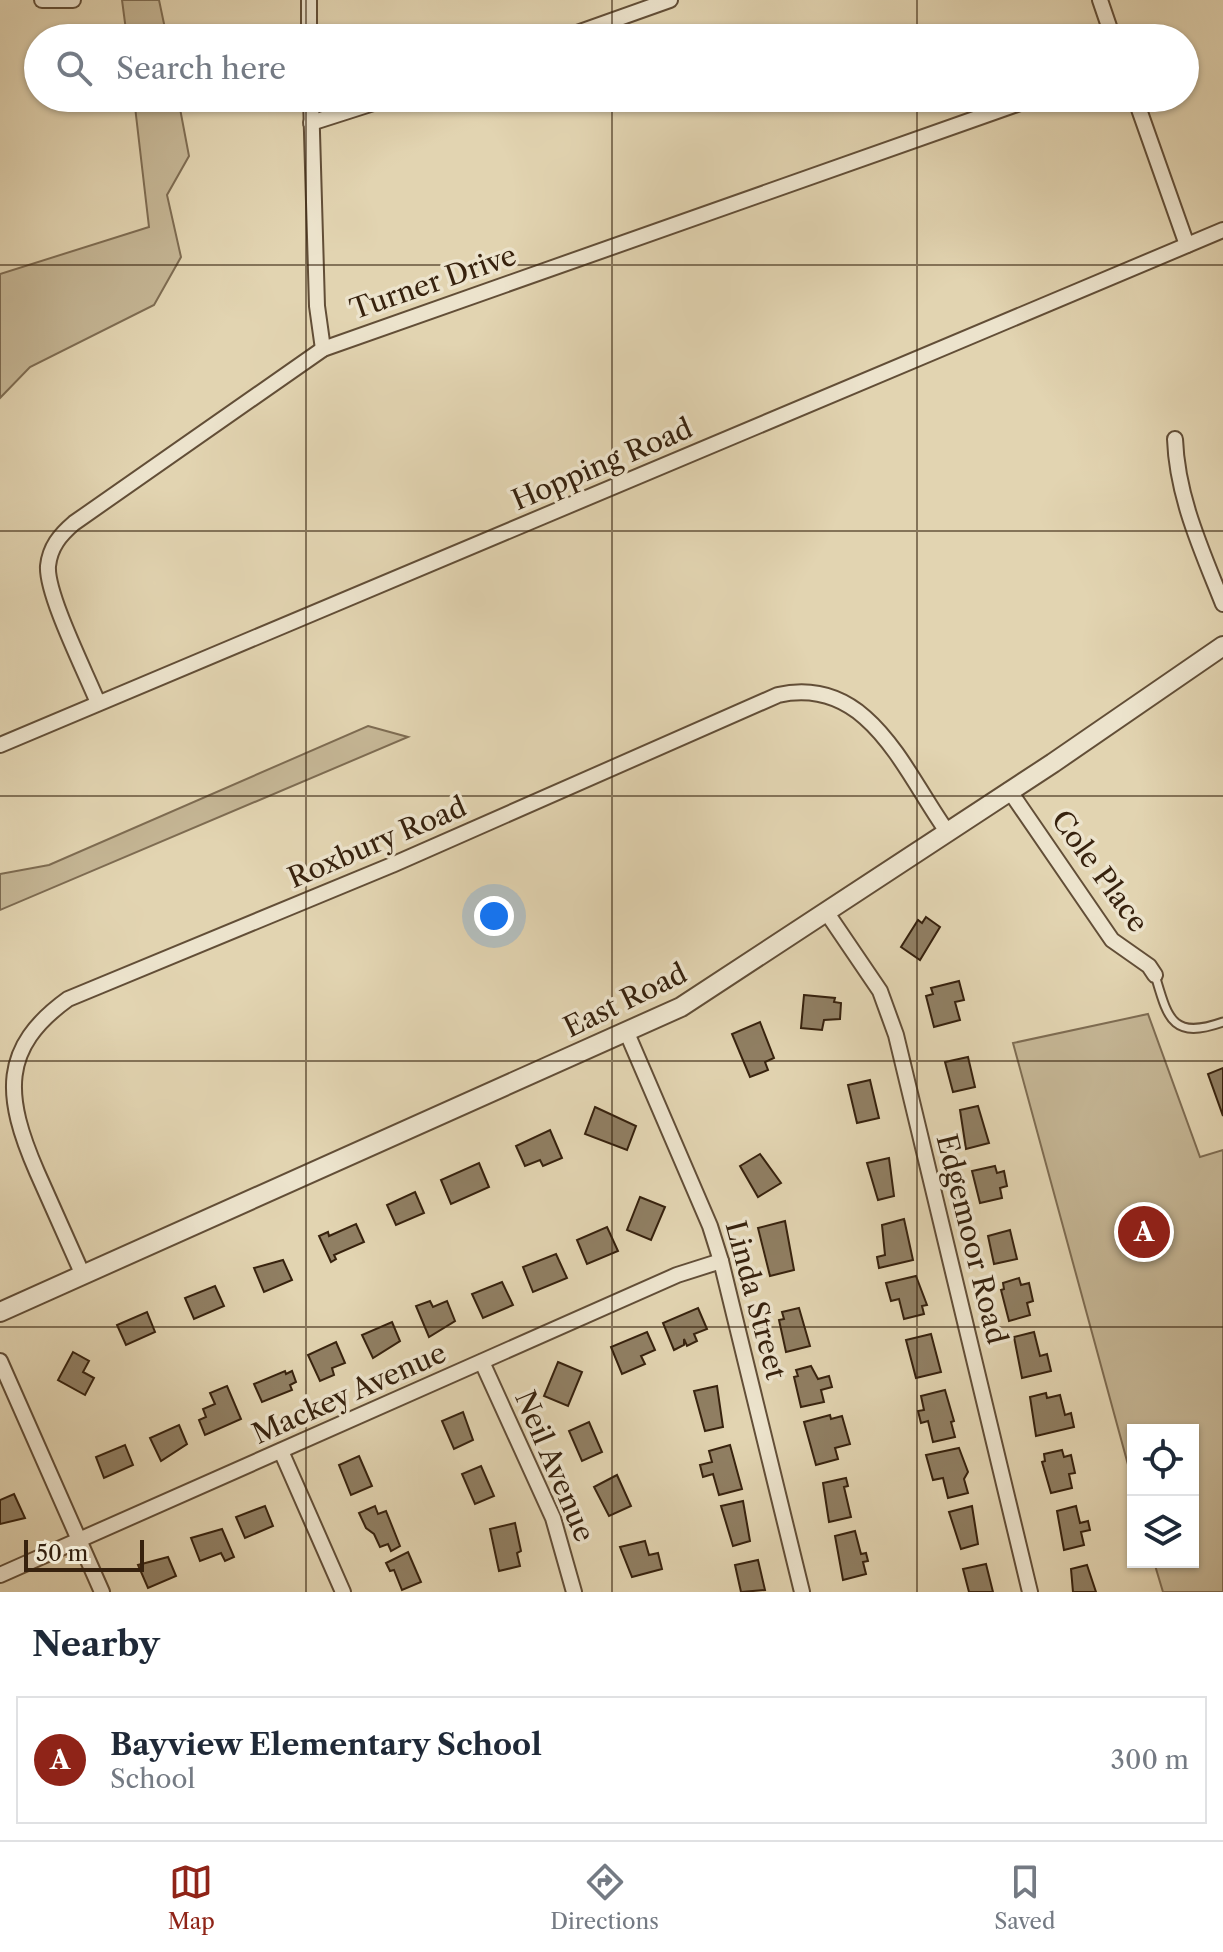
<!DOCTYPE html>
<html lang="en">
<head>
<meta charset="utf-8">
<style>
  body { margin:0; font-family:"Libre Caslon Text",serif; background:#f2f2f3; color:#1f2937 }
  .controls { position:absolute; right:24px; bottom:24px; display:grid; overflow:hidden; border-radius:0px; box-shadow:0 2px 6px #0004 }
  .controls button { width:72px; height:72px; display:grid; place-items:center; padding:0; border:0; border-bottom:2px solid #e0e1e3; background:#fff; color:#1f2937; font:40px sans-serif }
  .scale { position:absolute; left:24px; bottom:20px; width:120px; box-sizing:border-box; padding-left:8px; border:4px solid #37220e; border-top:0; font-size:22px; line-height:28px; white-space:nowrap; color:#37220e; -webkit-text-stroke:6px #ece3cc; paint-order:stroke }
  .you { position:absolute; left:494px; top:916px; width:28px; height:28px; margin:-20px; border:6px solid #fff; border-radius:50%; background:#1a73e8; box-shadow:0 0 0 12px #1a73e833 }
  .badge { display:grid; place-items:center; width:52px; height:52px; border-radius:50%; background:#8f2418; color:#fff; font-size:26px; font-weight:700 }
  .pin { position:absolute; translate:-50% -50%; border:4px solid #fff; box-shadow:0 2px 8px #0006 }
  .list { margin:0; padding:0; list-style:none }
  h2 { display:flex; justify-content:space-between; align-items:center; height:104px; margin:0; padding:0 32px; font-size:34px }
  h2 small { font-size:26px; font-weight:400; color:#747a83 }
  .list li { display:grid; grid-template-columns:52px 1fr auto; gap:24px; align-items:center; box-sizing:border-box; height:128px; margin:0 16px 16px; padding:0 16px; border:2px solid #e0e1e3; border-radius:0px }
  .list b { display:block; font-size:30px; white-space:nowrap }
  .list p { margin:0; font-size:26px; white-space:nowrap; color:#747a83 }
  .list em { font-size:26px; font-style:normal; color:#747a83 }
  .icon { flex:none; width:44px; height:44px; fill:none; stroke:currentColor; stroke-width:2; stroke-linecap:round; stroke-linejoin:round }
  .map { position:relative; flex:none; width:1223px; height:1592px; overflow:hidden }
  .search { position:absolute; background:#fff; box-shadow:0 2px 6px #0004; left:24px; right:24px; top:24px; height:88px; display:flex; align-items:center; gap:20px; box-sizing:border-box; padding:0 28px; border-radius:44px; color:#747a83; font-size:30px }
  .sheet { height:248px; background:#fff }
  nav { display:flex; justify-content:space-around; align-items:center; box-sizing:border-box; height:112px; border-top:2px solid #e0e1e3; background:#fff; font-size:22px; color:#747a83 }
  nav a { display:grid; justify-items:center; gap:4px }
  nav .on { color:#8f2418 }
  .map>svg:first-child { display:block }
</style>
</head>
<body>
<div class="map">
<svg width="1223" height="1592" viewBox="0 0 1223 1592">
  <rect width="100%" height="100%" fill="#e2d4b1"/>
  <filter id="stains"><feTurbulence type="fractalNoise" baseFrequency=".0025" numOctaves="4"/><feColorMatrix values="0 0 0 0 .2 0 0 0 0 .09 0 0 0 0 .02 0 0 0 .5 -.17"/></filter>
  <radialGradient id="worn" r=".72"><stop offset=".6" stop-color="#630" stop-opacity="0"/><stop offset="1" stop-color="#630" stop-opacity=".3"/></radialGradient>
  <g fill="#c5b695" stroke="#7e6c52" stroke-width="2">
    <path d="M122,0H159L167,38H127Z"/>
    <path d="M134,98H178L189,156L167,195L181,257L154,305L30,367L0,398V274L149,227Z"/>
    <path d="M368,726L408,737L0,910V874L49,865Z"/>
    <path d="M1148,1014L1200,1157L1223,1150V1592H1163L1154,1562H1193V1430H1133V1483L1013,1043Z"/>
  </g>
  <g fill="#907f63" stroke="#37220e" stroke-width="2">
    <path d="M926,917L940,927L920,960L901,947L918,920L922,923Z"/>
    <path d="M959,981L964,1000L955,1002L960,1020L934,1027L926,996L933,994L931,988Z"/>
    <path d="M804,995L835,998L834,1002L841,1003L840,1019L824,1020L822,1030L801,1028Z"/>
    <path d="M760,1022L774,1058L765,1062L768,1070L750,1077L732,1034Z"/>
    <path d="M968,1057L975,1087L953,1092L945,1062Z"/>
    <path d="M1223,1068V1116L1208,1074Z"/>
    <path d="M870,1080L879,1118L857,1123L848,1085Z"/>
    <path d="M978,1106L989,1143L966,1149L960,1110Z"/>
    <path d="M595,1107L636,1126L627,1150L585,1134Z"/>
    <path d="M550,1130L562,1158L543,1166L540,1160L525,1166L516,1146Z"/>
    <path d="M760,1154L781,1183L758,1197L740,1166Z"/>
    <path d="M889,1158L894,1196L878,1200L867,1163Z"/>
    <path d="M479,1163L489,1187L451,1204L441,1180Z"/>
    <path d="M995,1166L997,1173L1004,1171L1007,1186L1000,1188L1002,1198L980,1203L972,1171Z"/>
    <path d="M415,1192L424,1213L396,1225L387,1205Z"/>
    <path d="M640,1197L665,1207L651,1240L627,1230Z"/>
    <path d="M904,1219L913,1260L879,1268L877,1257L885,1255L882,1225Z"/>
    <path d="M785,1221L794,1270L770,1276L758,1228Z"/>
    <path d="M356,1224L364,1242L334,1255L336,1259L331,1262L319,1236L328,1232L329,1236Z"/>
    <path d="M607,1227L618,1251L587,1264L577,1240Z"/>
    <path d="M1010,1230L1017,1259L994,1264L988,1236Z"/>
    <path d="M556,1254L567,1278L533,1292L523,1267Z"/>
    <path d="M283,1260L292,1280L264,1292L254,1268Z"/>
    <path d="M916,1276L927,1305L922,1306L924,1314L904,1319L899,1299L891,1301L886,1283Z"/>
    <path d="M1019,1278L1021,1285L1029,1283L1033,1301L1027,1303L1030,1315L1009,1321L1001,1290L1004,1289L1003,1283Z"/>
    <path d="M502,1282L513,1305L483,1318L472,1294Z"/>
    <path d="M215,1286L224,1306L194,1319L185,1298Z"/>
    <path d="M430,1301L433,1307L447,1301L455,1321L429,1337L416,1306Z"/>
    <path d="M698,1308L707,1329L694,1334L697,1341L687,1346L684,1339V1345L674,1350L663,1323Z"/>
    <path d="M799,1308L810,1346L786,1352L779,1320L784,1319L782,1312Z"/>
    <path d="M147,1312L155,1332L126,1345L117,1325Z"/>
    <path d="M392,1322L400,1341L373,1358L362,1335Z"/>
    <path d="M647,1332L655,1350L641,1356L645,1364L622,1374L611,1347Z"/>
    <path d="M1034,1332L1040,1356L1047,1354L1051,1371L1022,1378L1014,1337Z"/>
    <path d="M931,1334L941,1372L916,1378L906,1340Z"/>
    <path d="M336,1342L345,1363L332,1368L334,1375L320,1381L308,1355Z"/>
    <path d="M73,1352L89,1361L83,1372L94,1378L85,1395L58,1380Z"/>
    <path d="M558,1362L582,1372L568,1406L544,1396Z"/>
    <path d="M811,1366L818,1379L829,1376L832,1387L821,1390L824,1402L801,1407L794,1377L798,1376L796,1370Z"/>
    <path d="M285,1371L286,1374L292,1371L296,1382L290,1385L292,1390L262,1402L254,1384Z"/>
    <path d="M227,1386L241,1419L205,1435L199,1420L206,1417L203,1409L215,1404L210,1393Z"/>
    <path d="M717,1386L723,1427L705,1431L694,1391Z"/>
    <path d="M945,1390L954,1421L951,1422L955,1437L933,1442L928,1421L921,1423L918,1411L924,1410L921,1396Z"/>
    <path d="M1046,1393L1047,1398L1060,1395L1065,1415L1071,1413L1074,1427L1036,1436L1030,1397Z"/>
    <path d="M463,1412L473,1440L454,1449L442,1421Z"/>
    <path d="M830,1415L831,1419L842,1416L850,1444L835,1448L838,1459L816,1465L804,1422Z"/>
    <path d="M589,1422L602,1452L582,1461L569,1431Z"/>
    <path d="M179,1425L187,1444L161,1461L150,1438Z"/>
    <path d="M125,1445L133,1465L104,1478L96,1457Z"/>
    <path d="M730,1445L742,1489L719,1495L713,1474L703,1477L700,1465L712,1462L709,1451Z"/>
    <path d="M959,1448L968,1472L964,1479L968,1493L948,1498L943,1478L933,1480L926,1455Z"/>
    <path d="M1062,1450L1064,1457L1071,1455L1075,1473L1069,1474L1072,1488L1051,1493L1042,1462L1045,1461L1044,1454Z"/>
    <path d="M359,1456L372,1486L351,1495L339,1465Z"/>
    <path d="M481,1466L494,1496L475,1504L462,1474Z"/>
    <path d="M617,1475L631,1506L609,1516L594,1487Z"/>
    <path d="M846,1478L848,1486L844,1487L851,1517L829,1522L823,1483Z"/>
    <path d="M14,1494L25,1518L0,1524V1500Z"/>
    <path d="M743,1501L750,1541L733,1546L721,1506Z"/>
    <path d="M265,1506L273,1526L245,1538L236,1517Z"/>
    <path d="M375,1506L378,1514L386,1511L400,1546L391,1551L388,1544L380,1547L374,1534L366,1528L359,1513Z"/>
    <path d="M972,1506L978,1544L961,1549L949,1512Z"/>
    <path d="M1076,1506L1080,1523L1088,1521L1090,1530L1081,1532L1084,1545L1064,1550L1057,1511Z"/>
    <path d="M515,1523L521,1551L517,1553L520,1566L499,1571L490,1529Z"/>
    <path d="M222,1529L234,1557L225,1561L221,1553L200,1561L191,1538Z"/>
    <path d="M855,1531L861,1554L866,1553L868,1561L863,1562L866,1574L843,1580L835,1536Z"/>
    <path d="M645,1541L649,1555L658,1553L662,1569L632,1577L620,1547Z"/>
    <path d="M408,1552L421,1582L402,1590L394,1570L390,1571L386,1563Z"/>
    <path d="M168,1557L176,1576L148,1588L138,1565Z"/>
    <path d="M758,1560L765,1590L741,1592L735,1565Z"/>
    <path d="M986,1564L993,1592H969L963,1569Z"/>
    <path d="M1087,1565L1096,1592H1073L1071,1569Z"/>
  </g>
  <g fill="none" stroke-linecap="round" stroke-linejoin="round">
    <g stroke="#624e37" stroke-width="11">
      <path id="service" d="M1155,975C1168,1019 1172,1040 1223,1022"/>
    </g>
    <g stroke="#624e37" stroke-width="18">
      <g id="minor">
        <path d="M42,0H73"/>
        <path d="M309,0V38"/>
        <path d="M1100,0L1113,38"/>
        <path d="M563,38L670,0"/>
        <path d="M311,98L317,306L323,349"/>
        <path d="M1135,98L1187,245"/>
        <path d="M311,123L389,98"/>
        <path d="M1175,439C1177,497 1202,551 1223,604"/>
        <path d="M98,703C86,673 46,594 48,566C50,547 60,535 74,523L323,349L1034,98"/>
        <path d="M0,745L1223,230"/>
        <path d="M1009,790L1112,940L1149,966L1155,975"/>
        <path d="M827,913L880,991L896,1035L1030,1592"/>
        <path d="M627,1033L710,1226L721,1261L802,1592"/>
        <path d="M82,1273C67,1239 52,1205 37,1172C4,1096 0,1048 68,999L392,865L778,695C868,675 903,769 946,830"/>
        <path d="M0,1361L102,1592"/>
        <path d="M482,1362L553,1518L574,1592"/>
        <path d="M281,1451L343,1592"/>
        <path d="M0,1575L677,1275L721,1261"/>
      </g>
    </g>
    <g stroke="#624e37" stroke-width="22">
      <path id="tertiary" d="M0,1312L681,1007L1053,763L1223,646"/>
    </g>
    <use href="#service" stroke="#ece3cc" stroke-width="7"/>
    <use href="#minor" stroke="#ece3cc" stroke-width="14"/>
    <use href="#tertiary" stroke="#ece3cc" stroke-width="18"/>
  </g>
  <path fill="none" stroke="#37220e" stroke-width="2" stroke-opacity="0.55" d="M306,0V38M612,0V38M917,0V38M306,98V1592M612,98V1592M917,98V1592M0,265H1223M0,531H1223M0,796H1223M0,1061H1223M0,1327H1223"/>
  <g text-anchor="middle" stroke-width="7" stroke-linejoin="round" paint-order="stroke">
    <g font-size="28" fill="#37220e" stroke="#ece3cc">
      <text transform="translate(433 282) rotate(-19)" y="10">Turner Drive</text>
      <text transform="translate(602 464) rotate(-23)" y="10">Hopping Road</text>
      <text transform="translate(377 842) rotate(-23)" y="10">Roxbury Road</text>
      <text transform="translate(1100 871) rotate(54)" y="10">Cole Place</text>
      <text transform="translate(625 1000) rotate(-26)" y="10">East Road</text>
      <text transform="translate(972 1239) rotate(76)" y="10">Edgemoor Road</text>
      <text transform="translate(756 1300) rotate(75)" y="10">Linda Street</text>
      <text transform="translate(349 1393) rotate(-24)" y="10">Mackey Avenue</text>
      <text transform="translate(555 1466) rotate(67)" y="10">Neil Avenue</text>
    </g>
  </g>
  <rect width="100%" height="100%" filter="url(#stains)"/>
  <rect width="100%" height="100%" fill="url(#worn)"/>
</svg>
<div class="controls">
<button><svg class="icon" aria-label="locate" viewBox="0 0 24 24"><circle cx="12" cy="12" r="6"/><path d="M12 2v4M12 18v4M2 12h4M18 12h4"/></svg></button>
<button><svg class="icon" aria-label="layers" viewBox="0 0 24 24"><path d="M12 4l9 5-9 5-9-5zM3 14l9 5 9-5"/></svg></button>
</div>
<div class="scale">50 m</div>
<div class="you"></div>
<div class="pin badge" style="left:1144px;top:1232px">A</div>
<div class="search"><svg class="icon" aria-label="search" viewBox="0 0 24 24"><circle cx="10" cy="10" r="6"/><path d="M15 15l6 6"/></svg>Search here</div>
</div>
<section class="sheet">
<h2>Nearby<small></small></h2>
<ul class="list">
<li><span class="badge">A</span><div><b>Bayview Elementary School</b><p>School</p></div><em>300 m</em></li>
</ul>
</section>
<nav>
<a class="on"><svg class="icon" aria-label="map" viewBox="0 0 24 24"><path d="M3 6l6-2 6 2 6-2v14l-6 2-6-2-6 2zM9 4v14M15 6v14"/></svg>Map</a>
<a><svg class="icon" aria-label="directions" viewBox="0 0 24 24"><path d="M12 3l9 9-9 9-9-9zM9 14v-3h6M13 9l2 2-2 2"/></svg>Directions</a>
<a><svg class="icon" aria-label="saved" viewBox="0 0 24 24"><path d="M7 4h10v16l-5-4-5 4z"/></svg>Saved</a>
</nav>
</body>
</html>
